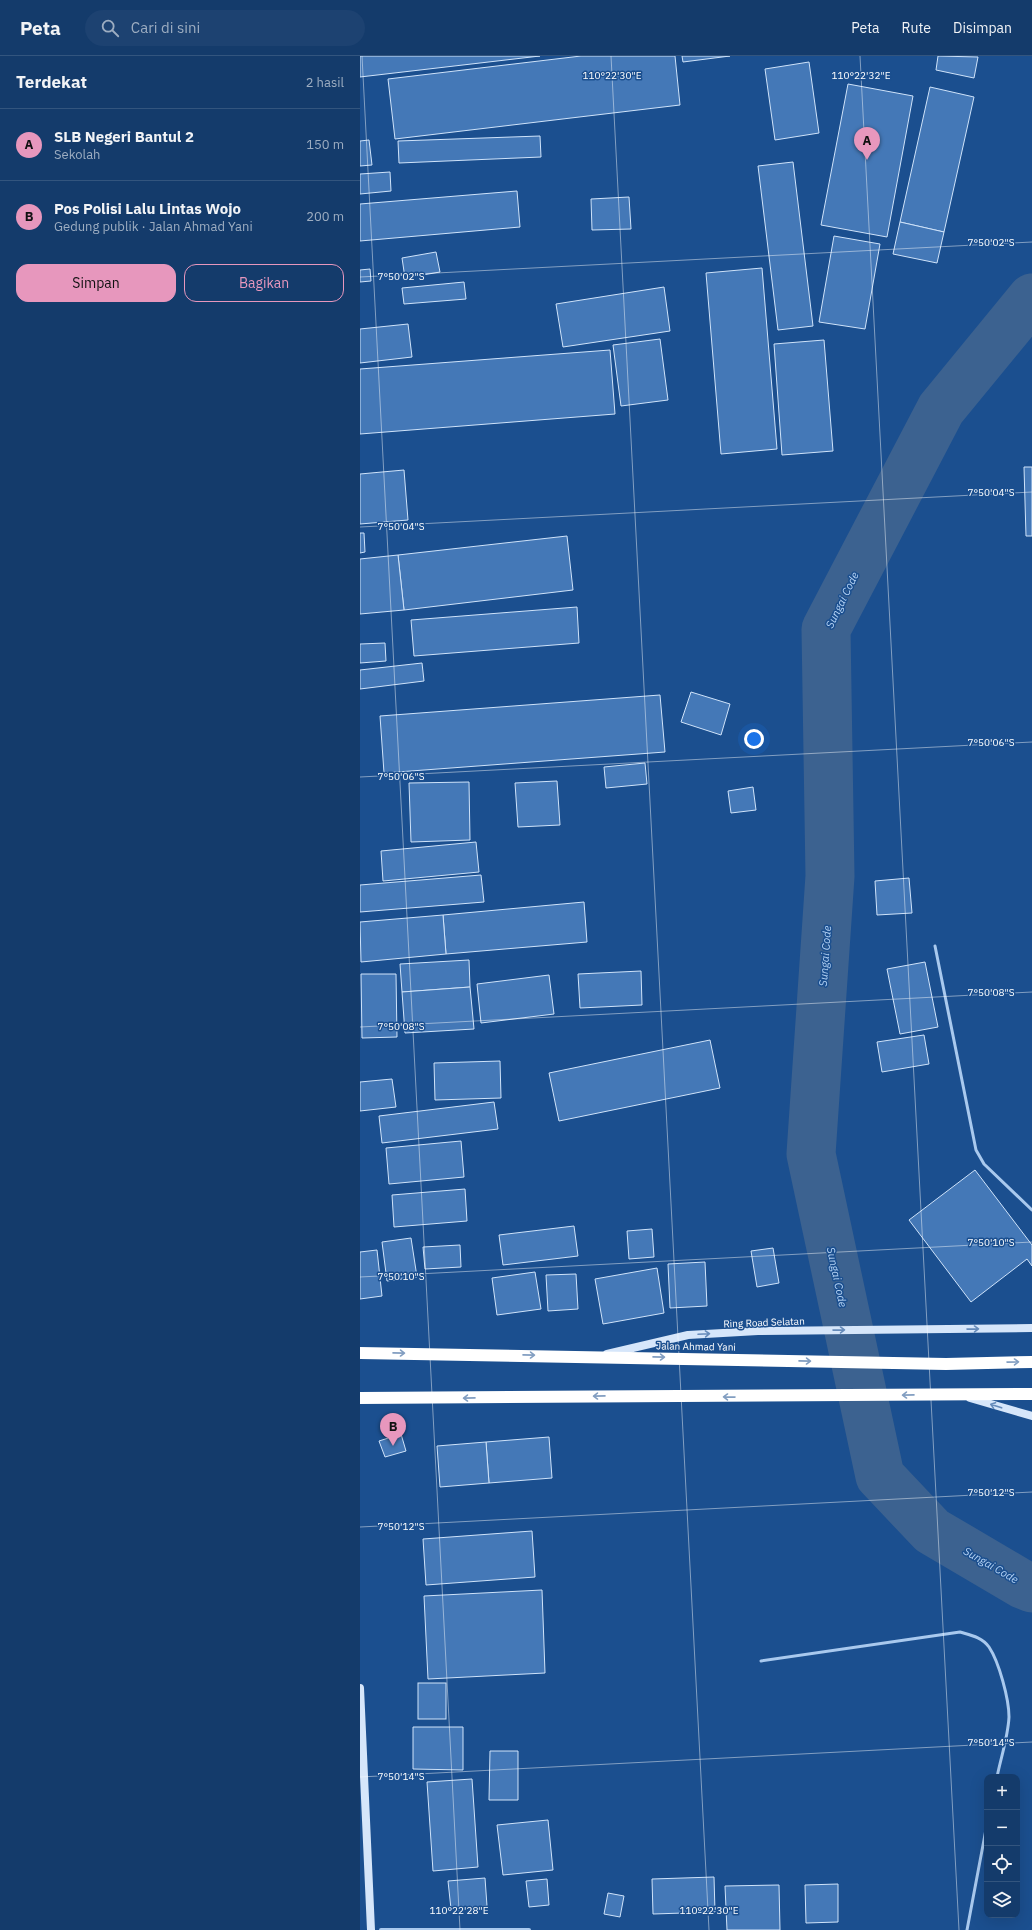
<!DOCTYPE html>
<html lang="id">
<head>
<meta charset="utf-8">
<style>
  body { margin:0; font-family:"IBM Plex Sans",sans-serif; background:#1d4271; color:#f1f3f6 }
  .controls { position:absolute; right:12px; bottom:12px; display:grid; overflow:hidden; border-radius:8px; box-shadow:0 4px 16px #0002 }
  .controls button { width:36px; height:36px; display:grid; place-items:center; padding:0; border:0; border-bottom:1px solid #33557e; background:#143b6b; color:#f1f3f6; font:20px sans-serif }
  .you { position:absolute; left:394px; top:683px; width:14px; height:14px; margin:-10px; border:3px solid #fff; border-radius:50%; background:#1a73e8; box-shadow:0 0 0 6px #1a73e833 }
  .badge { display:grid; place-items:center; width:26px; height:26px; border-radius:50%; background:#e797bd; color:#111; font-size:13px; font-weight:700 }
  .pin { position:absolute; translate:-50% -33px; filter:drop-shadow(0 1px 2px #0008) }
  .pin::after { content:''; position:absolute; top:21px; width:14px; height:12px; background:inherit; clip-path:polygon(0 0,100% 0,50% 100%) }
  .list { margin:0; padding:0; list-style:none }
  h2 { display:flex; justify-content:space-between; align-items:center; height:52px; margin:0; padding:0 16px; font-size:17px }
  h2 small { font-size:13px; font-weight:400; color:#9dadc1 }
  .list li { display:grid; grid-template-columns:26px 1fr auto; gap:12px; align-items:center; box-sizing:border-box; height:72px; padding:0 16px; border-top:1px solid #33557e }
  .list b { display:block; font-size:15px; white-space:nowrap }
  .list p { margin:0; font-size:13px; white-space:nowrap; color:#9dadc1 }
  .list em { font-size:13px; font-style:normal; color:#9dadc1 }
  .actions { display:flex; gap:8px; padding:12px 16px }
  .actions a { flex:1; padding:9px 0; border:1px solid #e797bd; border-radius:12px; text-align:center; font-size:14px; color:#e797bd }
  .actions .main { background:#e797bd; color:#111 }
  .icon { flex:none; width:22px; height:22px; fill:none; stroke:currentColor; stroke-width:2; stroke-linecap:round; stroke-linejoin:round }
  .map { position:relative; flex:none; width:672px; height:1874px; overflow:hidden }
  header { display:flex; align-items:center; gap:24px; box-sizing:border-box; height:56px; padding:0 20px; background:#143b6b; border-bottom:1px solid #33557e }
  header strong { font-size:19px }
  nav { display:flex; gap:22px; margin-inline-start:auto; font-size:14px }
  .search { width:280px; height:36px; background:#1d4271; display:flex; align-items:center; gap:10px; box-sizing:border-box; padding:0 14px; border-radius:22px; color:#9dadc1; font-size:15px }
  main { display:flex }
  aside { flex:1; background:#143b6b }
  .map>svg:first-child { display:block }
</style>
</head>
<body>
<header>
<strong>Peta</strong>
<div class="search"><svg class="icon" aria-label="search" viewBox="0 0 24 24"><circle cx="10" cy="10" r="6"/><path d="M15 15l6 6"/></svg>Cari di sini</div>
<nav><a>Peta</a><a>Rute</a><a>Disimpan</a></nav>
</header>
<main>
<aside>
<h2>Terdekat<small>2 hasil</small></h2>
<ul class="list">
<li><span class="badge">A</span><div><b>SLB Negeri Bantul 2</b><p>Sekolah</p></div><em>150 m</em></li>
<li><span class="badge">B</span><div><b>Pos Polisi Lalu Lintas Wojo</b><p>Gedung publik · Jalan Ahmad Yani</p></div><em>200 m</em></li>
</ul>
<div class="actions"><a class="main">Simpan</a><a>Bagikan</a></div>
</aside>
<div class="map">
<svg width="672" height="1874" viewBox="0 0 672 1874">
  <rect width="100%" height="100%" fill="#1b4f8f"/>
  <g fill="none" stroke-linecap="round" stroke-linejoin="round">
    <path stroke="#3c6290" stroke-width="49" d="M672,242L581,353L466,573L470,820L451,1098L520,1420L572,1475L662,1528L672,1532"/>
  </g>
  <g fill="#4478b7" stroke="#cfe3fa">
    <path d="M0,0H180L0,21Z"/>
    <path d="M221,0H315L320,49L35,83L28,23Z"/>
    <path d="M322,0H370L323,6Z"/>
    <path d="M578,0L618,1L614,22L576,14Z"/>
    <path d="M449,6L459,77L415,84L405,13Z"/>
    <path d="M488,28L553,40L527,181L461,169Z"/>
    <path d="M570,31L614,41L584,176L540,166Z"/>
    <path d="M180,80L181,101L39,107L38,85Z"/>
    <path d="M9,84L12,109L0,110V85Z"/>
    <path d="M433,106L453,270L418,274L398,110Z"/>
    <path d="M30,116L31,135L0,138V118Z"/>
    <path d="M157,135L160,171L0,185V148Z"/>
    <path d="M269,141L271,173L232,174L231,143Z"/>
    <path d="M540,166L584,176L577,207L533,198Z"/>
    <path d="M474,180L520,188L505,273L459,266Z"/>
    <path d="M76,196L80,216L45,222L42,202Z"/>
    <path d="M402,212L417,393L361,398L346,217Z"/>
    <path d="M10,213L11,225L0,226V214Z"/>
    <path d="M104,226L106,243L44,248L42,232Z"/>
    <path d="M304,231L310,275L203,291L196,248Z"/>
    <path d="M48,268L52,301L0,307V273Z"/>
    <path d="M300,283L308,344L261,350L253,289Z"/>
    <path d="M464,284L473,395L422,399L414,288Z"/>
    <path d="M250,294L255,358L0,378V313Z"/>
    <path d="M664,411H672V480H666Z"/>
    <path d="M44,414L48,464L0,468V418Z"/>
    <path d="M0,477H4L5,496L0,497Z"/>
    <path d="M207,480L213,534L44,554L38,499Z"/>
    <path d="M38,499L44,554L0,558V503Z"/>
    <path d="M217,551L219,587L54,600L51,564Z"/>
    <path d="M25,587L26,605L0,607V588Z"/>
    <path d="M62,607L64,625L0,633V614Z"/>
    <path d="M331,636L370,648L361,679L321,666Z"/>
    <path d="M300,639L305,696L24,717L20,660Z"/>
    <path d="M285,707L287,728L246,732L244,711Z"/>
    <path d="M197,725L200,769L158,771L155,727Z"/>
    <path d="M109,726L110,784L51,786L49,727Z"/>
    <path d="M393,731L396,754L371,757L368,735Z"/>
    <path d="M116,786L119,816L23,825L21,795Z"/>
    <path d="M121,819L124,846L0,856V829Z"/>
    <path d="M549,822L552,857L517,859L515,825Z"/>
    <path d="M224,846L227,886L86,898L83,859Z"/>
    <path d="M83,859L86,898L1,906L0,866Z"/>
    <path d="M109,904L110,931L42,936L40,908Z"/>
    <path d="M565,906L578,971L540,978L527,913Z"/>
    <path d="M281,915L282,949L220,952L218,918Z"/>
    <path d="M1,918H36L37,981L2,982Z"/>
    <path d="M189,919L194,958L121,967L117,928Z"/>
    <path d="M110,931L114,973L45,977L42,936Z"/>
    <path d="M564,979L569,1008L522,1016L517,986Z"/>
    <path d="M350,984L360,1032L199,1065L189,1017Z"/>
    <path d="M140,1005L141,1042L75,1044L74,1007Z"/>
    <path d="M32,1023L36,1051L0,1055V1026Z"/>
    <path d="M134,1046L138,1073L22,1087L19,1060Z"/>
    <path d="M101,1085L104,1121L29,1128L26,1092Z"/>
    <path d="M615,1114L672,1189V1210L667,1203L611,1246L549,1164Z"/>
    <path d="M105,1133L107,1165L34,1171L32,1139Z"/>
    <path d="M214,1170L218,1200L143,1209L139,1179Z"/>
    <path d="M292,1173L294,1201L269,1203L267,1175Z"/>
    <path d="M51,1182L57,1221L27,1225L22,1186Z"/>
    <path d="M100,1189L101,1211L65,1213L63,1191Z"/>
    <path d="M413,1192L419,1227L397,1231L391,1195Z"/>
    <path d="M17,1194L22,1240L0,1243V1196Z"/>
    <path d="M345,1206L347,1250L310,1252L308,1208Z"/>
    <path d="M297,1212L304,1257L243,1268L235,1223Z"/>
    <path d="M175,1216L181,1253L137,1259L132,1222Z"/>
    <path d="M216,1218L218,1253L188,1255L186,1219Z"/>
    <path d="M41,1378L46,1395L25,1401L19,1385Z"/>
    <path d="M189,1381L192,1422L129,1427L126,1386Z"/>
    <path d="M126,1386L129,1427L80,1431L77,1390Z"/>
    <path d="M172,1475L175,1521L66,1529L63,1483Z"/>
    <path d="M182,1534L185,1617L68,1623L64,1540Z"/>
    <rect x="58" y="1627" width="28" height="36"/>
    <path d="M53,1671H103V1714L53,1713Z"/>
    <path d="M130,1695H158V1744H129Z"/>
    <path d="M112,1723L118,1811L73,1815L67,1726Z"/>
    <path d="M188,1764L193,1814L143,1819L137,1769Z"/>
    <path d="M354,1821L355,1856L293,1858L292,1823Z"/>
    <path d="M125,1822L127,1850L91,1853L88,1825Z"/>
    <path d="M187,1823L189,1849L169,1851L166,1825Z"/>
    <path d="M478,1828V1866L446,1867L445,1829Z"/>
    <path d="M419,1829L420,1874H367L365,1830Z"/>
    <path d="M248,1837L264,1840L260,1861L244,1858Z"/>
  </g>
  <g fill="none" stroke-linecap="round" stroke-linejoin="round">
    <g stroke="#a9c9ee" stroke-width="3">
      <path d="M575,890L616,1094L624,1108L672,1154"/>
      <path d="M401,1605L600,1576C610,1579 622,1581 629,1591C639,1606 649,1643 649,1661C648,1681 641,1701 637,1721"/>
      <path d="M607,1874L627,1768"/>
    </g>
    <path stroke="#a9c9ee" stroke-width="4" d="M21,1874H169"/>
    <g stroke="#d6e6fa" stroke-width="8">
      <path d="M247,1298L328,1279L398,1275L672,1272"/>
      <path d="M610,1342L672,1360"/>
      <path d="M0,1632L11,1874"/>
    </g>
    <g stroke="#fff" stroke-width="12">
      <path d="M0,1297L586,1308L672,1306"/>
      <path d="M0,1342C224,1341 448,1340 672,1338"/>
    </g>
  </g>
  <defs><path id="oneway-shaft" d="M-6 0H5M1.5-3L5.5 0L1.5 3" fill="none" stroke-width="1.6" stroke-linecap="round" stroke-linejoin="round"/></defs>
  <g stroke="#668bba">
    <use href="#oneway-shaft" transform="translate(613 1273) rotate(-1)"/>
    <use href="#oneway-shaft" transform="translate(479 1274) rotate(-1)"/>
    <use href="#oneway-shaft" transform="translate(344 1278) rotate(-3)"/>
    <use href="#oneway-shaft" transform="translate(636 1350) rotate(-162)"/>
  </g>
  <g stroke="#829ec1">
    <use href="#oneway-shaft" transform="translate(39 1297) rotate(1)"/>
    <use href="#oneway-shaft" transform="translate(169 1299) rotate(1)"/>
    <use href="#oneway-shaft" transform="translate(299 1301) rotate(1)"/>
    <use href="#oneway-shaft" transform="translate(445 1305) rotate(1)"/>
    <use href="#oneway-shaft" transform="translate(653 1306) rotate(-1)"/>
    <use href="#oneway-shaft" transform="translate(548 1339) rotate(179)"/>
    <use href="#oneway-shaft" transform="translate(239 1340) rotate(179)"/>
    <use href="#oneway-shaft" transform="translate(369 1341) rotate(-179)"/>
    <use href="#oneway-shaft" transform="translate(109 1342) rotate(179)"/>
  </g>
  <path fill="none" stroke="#fff" stroke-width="1" stroke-opacity="0.45" d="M2,0L100,1874M251,0L349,1874M500,0L599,1874M0,221L672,186M0,471L672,436M0,721L672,686M0,971L672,936M0,1221L672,1186M0,1471L672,1436M0,1721L672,1686"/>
  <g text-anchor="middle" stroke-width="3" stroke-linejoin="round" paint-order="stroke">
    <g font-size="10" fill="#fff" stroke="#1b4f8f">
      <text transform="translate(404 1266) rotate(-2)" y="4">Ring Road Selatan</text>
      <text transform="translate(336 1290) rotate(1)" y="4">Jalan Ahmad Yani</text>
    </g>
    <g font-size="11" font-style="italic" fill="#b5d3f5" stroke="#1b4f8f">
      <text transform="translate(482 544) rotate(-64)" y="4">Sungai Code</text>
      <text transform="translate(465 900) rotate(-86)" y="4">Sungai Code</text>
      <text transform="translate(477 1221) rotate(78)" y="4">Sungai Code</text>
      <text transform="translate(631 1509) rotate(30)" y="4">Sungai Code</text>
    </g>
  </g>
  <g font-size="10" text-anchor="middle" fill="#fff" stroke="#1b4f8f" stroke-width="3" stroke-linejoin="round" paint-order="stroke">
    <text x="252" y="23">110°22'30"E</text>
    <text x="501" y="23">110°22'32"E</text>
    <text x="631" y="190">7°50'02"S</text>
    <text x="41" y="224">7°50'02"S</text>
    <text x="631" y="440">7°50'04"S</text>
    <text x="41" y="474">7°50'04"S</text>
    <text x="631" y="690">7°50'06"S</text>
    <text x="41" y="724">7°50'06"S</text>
    <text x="631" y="940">7°50'08"S</text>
    <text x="41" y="974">7°50'08"S</text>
    <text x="631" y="1190">7°50'10"S</text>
    <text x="41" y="1224">7°50'10"S</text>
    <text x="631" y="1440">7°50'12"S</text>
    <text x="41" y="1474">7°50'12"S</text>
    <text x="631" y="1690">7°50'14"S</text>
    <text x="41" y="1724">7°50'14"S</text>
    <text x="99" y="1858">110°22'28"E</text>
    <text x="349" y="1858">110°22'30"E</text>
  </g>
</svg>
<div class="controls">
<button>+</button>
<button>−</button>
<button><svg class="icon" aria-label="locate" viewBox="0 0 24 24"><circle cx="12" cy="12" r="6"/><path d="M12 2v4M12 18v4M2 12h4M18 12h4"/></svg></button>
<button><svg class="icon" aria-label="layers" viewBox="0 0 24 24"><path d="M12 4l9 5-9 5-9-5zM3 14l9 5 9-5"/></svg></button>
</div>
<div class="you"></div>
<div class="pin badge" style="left:507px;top:104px">A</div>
<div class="pin badge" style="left:33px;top:1390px">B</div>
</div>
</main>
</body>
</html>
